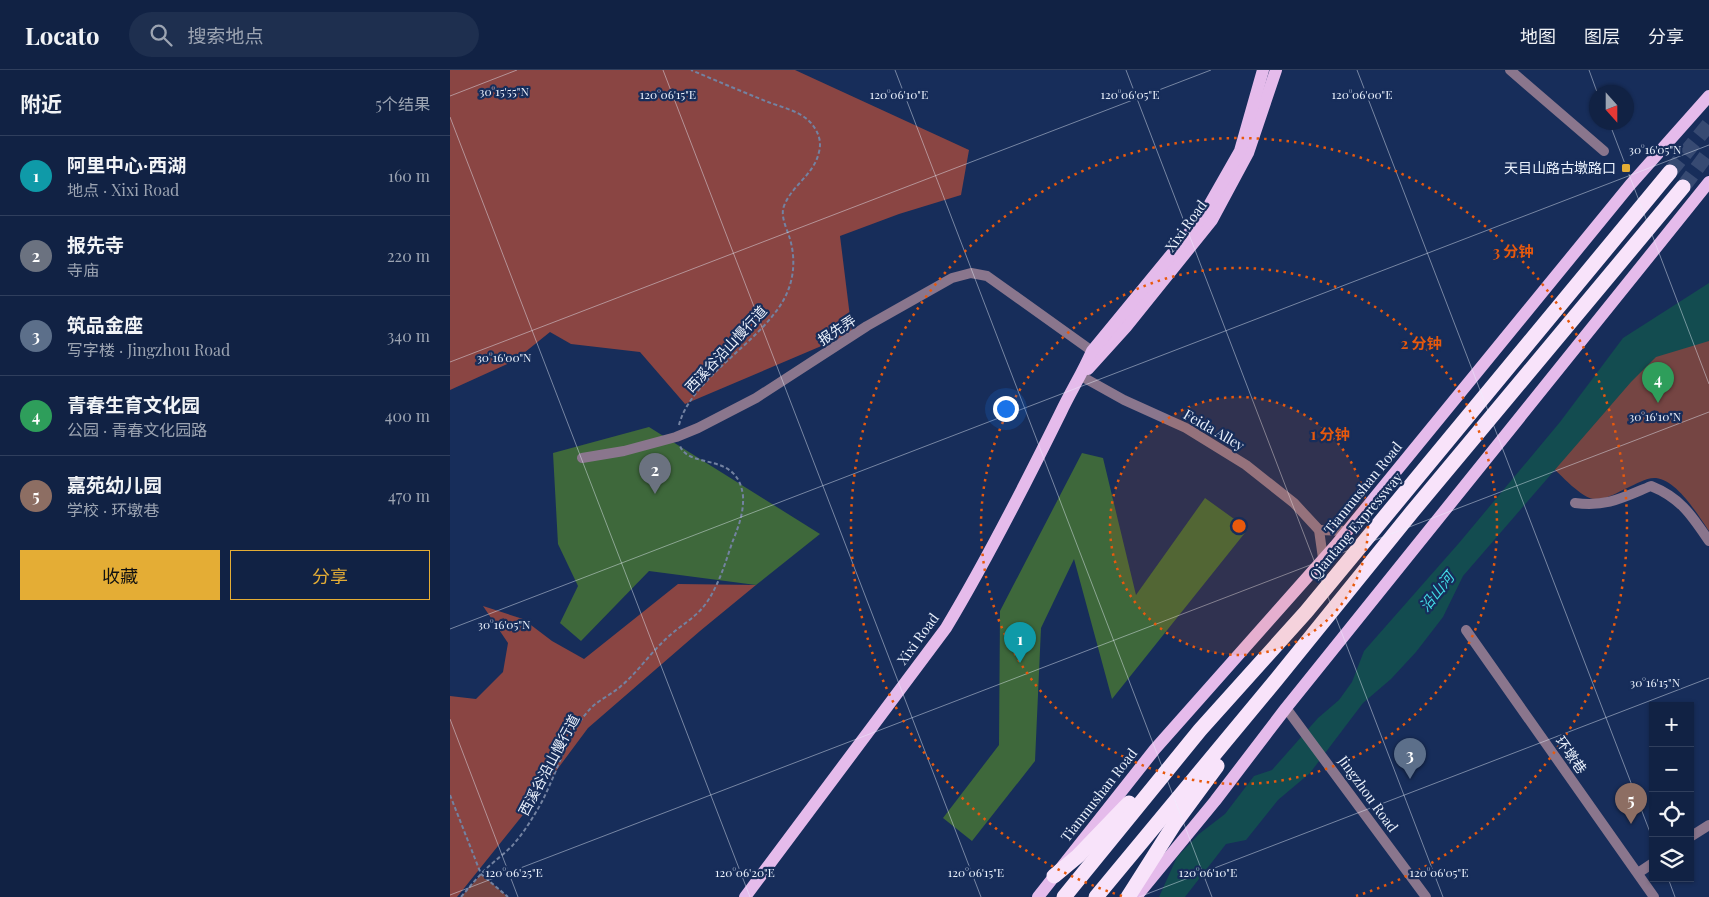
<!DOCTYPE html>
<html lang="zh">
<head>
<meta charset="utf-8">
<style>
  body { margin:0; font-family:"Playfair Display","Noto Sans SC",serif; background:#1e2f4f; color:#f1f3f6 }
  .controls { position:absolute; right:15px; bottom:15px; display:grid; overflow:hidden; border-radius:0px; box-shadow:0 1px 4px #0004 }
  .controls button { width:45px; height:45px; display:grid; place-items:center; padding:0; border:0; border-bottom:1px solid #303f5d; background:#124; color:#f1f3f6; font:25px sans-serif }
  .compass { position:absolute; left:1139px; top:15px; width:45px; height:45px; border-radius:50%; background:#124; box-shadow:0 1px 4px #0004; rotate:159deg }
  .you { position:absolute; left:555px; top:338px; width:18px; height:18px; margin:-12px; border:4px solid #fff; border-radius:50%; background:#1a73e8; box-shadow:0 0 0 8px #1a73e833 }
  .badge { display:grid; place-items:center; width:32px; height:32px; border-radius:50%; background:#e4ad35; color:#fff; font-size:16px; font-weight:700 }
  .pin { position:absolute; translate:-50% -41px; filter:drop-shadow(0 1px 2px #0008) }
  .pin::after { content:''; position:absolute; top:26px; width:18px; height:15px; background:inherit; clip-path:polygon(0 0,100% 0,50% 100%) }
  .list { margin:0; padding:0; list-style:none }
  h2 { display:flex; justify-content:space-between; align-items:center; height:65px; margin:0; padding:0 20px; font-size:21px }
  h2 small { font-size:16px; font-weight:400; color:#9ca4b2 }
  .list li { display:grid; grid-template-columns:32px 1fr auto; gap:15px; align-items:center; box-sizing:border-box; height:80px; padding:0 20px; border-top:1px solid #303f5d }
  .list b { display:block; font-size:19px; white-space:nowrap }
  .list p { margin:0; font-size:16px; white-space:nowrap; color:#9ca4b2 }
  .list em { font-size:16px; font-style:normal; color:#9ca4b2 }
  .actions { display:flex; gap:10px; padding:15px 20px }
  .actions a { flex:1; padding:11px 0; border:1px solid #e4ad35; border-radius:0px; text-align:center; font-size:18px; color:#e4ad35 }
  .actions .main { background:#e4ad35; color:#111 }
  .icon { flex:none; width:28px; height:28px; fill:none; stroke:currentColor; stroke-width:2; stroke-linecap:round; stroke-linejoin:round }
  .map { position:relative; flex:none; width:1259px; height:827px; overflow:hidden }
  header { display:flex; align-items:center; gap:30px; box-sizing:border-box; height:70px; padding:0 25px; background:#124; border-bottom:1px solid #303f5d }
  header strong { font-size:24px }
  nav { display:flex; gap:28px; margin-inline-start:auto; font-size:18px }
  .search { width:350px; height:45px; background:#1e2f4f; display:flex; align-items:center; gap:12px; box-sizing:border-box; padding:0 18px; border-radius:28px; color:#9ca4b2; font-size:19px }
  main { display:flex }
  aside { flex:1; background:#124 }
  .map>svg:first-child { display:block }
</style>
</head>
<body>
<header>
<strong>Locato</strong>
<div class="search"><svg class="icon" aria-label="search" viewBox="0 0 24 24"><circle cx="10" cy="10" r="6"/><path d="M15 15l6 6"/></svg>搜索地点</div>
<nav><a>地图</a><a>图层</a><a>分享</a></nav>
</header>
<main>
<aside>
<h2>附近<small>5个结果</small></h2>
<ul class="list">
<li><span class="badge" style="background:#0f9aa8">1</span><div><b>阿里中心·西湖</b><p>地点 · Xixi Road</p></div><em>160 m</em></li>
<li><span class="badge" style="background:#6b7280">2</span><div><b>报先寺</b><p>寺庙</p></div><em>220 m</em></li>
<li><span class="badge" style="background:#5c6f8a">3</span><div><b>筑品金座</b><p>写字楼 · Jingzhou Road</p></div><em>340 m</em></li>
<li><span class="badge" style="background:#2e9e5b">4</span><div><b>青春生育文化园</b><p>公园 · 青春文化园路</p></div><em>400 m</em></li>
<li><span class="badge" style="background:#8d6e63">5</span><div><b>嘉苑幼儿园</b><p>学校 · 环墩巷</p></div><em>470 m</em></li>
</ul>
<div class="actions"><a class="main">收藏</a><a>分享</a></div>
</aside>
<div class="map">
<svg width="1259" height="827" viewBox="0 0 1259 827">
  <rect width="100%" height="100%" fill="#172d5a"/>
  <g fill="#754543">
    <path d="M1259,268V461C1248,445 1227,410 1206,408C1197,407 1186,414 1177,418C1168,422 1156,430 1145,429C1132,429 1110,404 1100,395L1214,272Z"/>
    <path d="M31,804L58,827H11Z"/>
  </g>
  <g fill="#8a4543">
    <path d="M0,0H345L519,80L511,125L449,144L390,166L402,263L235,334L190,282L121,274L100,262L64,291L0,320Z"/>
    <path d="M228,514L306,515L250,561L138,658L80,736L7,827H0V626L26,629L53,602L58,573L33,536L73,549L102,571L134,589Z"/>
  </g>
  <path fill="#134c50" d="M1259,213V271L1206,287L1181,312L1013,506L993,547L966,582L941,609L913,633L860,703L828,730L796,770L776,774L735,827H709L727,787L749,764L775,744L804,706L822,700L868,648L889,630L902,612L914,581L1009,473L1110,352L1173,268Z"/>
  <g fill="#3e683b">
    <path d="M199,357L370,464L306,515L199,501L131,571L110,553L128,516L108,474L103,383Z"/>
    <path d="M632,383L653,388L686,525L755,428L798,459L662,629L624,489L591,558L585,691L522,771L493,748L549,675L550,541Z"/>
  </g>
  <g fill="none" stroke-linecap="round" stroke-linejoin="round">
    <g stroke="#374a72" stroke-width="15" stroke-dasharray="15 8" stroke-linecap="butt">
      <path d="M1220,102L1259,54"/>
      <path d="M1233,117L1259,82"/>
    </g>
    <g stroke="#7382a1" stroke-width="2" stroke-dasharray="4 2.5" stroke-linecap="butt">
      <path d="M229,355C240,310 309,273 333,231C344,212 346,190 340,169C337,159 330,146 334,136C342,115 364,105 369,82C372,71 368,60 359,51C349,41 331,37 318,32C293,22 267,11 241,0"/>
      <path d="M0,725L31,804L58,827"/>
      <path d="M11,827C18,819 24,811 31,804C40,794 52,786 62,776C71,766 79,754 86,742C106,710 115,663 143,636C151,629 162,624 171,616C188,602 201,582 218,567C231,555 247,547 257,532C269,514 275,494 282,473C288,458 294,443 293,426C288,381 240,400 230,376"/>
    </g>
    <g stroke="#8a768d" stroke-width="10">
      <path d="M1060,0L1154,81"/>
      <path d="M631,306L674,330L736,358L796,395L844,433L869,460L873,488"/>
      <path d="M132,388L174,381L226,367L248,358L306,328L417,256L502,208L521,203L537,206L642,281"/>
      <path d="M1125,433C1157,437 1172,428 1201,416C1231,428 1242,446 1259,471"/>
      <path d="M869,460L897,461"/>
      <path d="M1016,560L1204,827"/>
      <path d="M836,638L976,827"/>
      <path d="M1240,767L1259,755"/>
      <path d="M1188,803L1203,793"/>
    </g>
    <g stroke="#e5bbeb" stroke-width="12">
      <path d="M638,299L676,257L762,150L798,83L826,0"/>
      <path d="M295,827L496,558C538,488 575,415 611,342C621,321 633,302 642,281L753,146L790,81L813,0"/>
      <path d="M588,827L705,679L885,476L1180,115L1259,26"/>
      <path d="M686,827L765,731L836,638L1259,112"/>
    </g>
    <g stroke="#f8e3fa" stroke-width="15">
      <path d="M604,806L628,786L679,733"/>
      <path d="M614,827L750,660L856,542L1220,102"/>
      <path d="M646,827L826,610L962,442L1233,117"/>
      <path d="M678,827L725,753L767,696"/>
    </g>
  </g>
  <path fill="none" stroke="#eaf1fc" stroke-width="1" stroke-opacity="0.45" d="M213,0L531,827M445,0L762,827M676,0L993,827M907,0L1203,770M1139,0L1147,22M0,26L67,0M0,47L300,827M1159,52L1259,314M0,292L761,0M0,559L1259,75M0,649L68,827M1218,808L1225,827M0,825L1259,342M689,827L1259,608"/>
  <circle cx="789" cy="456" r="129" fill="#e8590c" fill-opacity=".12"/>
  <g fill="none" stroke="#e8590c" stroke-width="2.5" stroke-dasharray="2.5 5">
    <circle cx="789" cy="456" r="129"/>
    <circle cx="789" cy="456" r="258"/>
    <path d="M672 826A388 388 0 1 1 906 826"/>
  </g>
  <rect fill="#e4ad35" stroke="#172d5a" stroke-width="2" x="1171" y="93" width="10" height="10" rx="2.5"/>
  <g text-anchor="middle" stroke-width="4.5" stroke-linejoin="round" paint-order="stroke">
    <g font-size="14" fill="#eaf1fc" stroke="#172d5a" text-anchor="end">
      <text x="1166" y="103">天目山路古墩路口</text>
    </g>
    <g font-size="14" fill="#eaf1fc" stroke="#172d5a">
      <text transform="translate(736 156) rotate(-54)" y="5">Xixi Road</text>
      <text transform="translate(387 260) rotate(-33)" y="5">报先弄</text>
      <text transform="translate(276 279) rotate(-47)" y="5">西溪谷沿山慢行道</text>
      <text transform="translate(764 360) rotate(30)" y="5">Feida Alley</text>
      <text transform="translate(913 418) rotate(-51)" y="5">Tianmushan Road</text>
      <text transform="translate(906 456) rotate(-50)" y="5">Qiantang Expressway</text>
      <text transform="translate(468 569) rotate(-54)" y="5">Xixi Road</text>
      <text transform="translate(1121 685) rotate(55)" y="5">环墩巷</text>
      <text transform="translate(99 695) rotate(-62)" y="5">西溪谷沿山慢行道</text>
      <text transform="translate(918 724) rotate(54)" y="5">Jingzhou Road</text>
      <text transform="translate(649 725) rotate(-52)" y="5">Tianmushan Road</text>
    </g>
    <g font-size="15" font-style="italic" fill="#42dbe6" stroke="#172d5a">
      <text transform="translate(987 522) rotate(-51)" y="5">沿山河</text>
    </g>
  </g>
  <g font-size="12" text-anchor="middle" fill="#eaf1fc" stroke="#172d5a" stroke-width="4.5" stroke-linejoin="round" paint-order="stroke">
    <text x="54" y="26">30°15'55"N</text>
    <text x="680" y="29">120°06'05"E</text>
    <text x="912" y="29">120°06'00"E</text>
    <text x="218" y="29">120°06'15"E</text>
    <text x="449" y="29">120°06'10"E</text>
    <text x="1205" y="84">30°16'05"N</text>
    <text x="54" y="292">30°16'00"N</text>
    <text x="1205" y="351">30°16'10"N</text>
    <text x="54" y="559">30°16'05"N</text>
    <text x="1205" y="617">30°16'15"N</text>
    <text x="64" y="807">120°06'25"E</text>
    <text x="295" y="807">120°06'20"E</text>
    <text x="526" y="807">120°06'15"E</text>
    <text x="758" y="807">120°06'10"E</text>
    <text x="989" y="807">120°06'05"E</text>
  </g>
  <circle cx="789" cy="456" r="8" fill="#e8590c" stroke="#172d5a" stroke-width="2.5"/>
  <g font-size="15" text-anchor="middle" font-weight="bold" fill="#e8590c" stroke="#172d5a" stroke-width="4.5" stroke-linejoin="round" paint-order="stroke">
    <text x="1063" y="187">3 分钟</text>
    <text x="971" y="279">2 分钟</text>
    <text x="880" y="370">1 分钟</text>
  </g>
</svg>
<div class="controls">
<button>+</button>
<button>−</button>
<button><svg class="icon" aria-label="locate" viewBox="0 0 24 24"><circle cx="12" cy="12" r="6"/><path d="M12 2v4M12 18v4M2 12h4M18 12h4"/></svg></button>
<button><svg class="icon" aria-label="layers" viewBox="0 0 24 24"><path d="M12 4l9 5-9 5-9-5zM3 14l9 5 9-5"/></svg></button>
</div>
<svg class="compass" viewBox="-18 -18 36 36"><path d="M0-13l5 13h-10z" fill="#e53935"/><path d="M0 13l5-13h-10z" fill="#9ca4b2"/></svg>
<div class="you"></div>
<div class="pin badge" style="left:570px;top:593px;background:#0f9aa8">1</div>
<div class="pin badge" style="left:205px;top:424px;background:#6b7280">2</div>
<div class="pin badge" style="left:960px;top:709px;background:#5c6f8a">3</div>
<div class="pin badge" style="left:1208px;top:333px;background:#2e9e5b">4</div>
<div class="pin badge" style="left:1181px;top:754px;background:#8d6e63">5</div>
</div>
</main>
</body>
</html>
